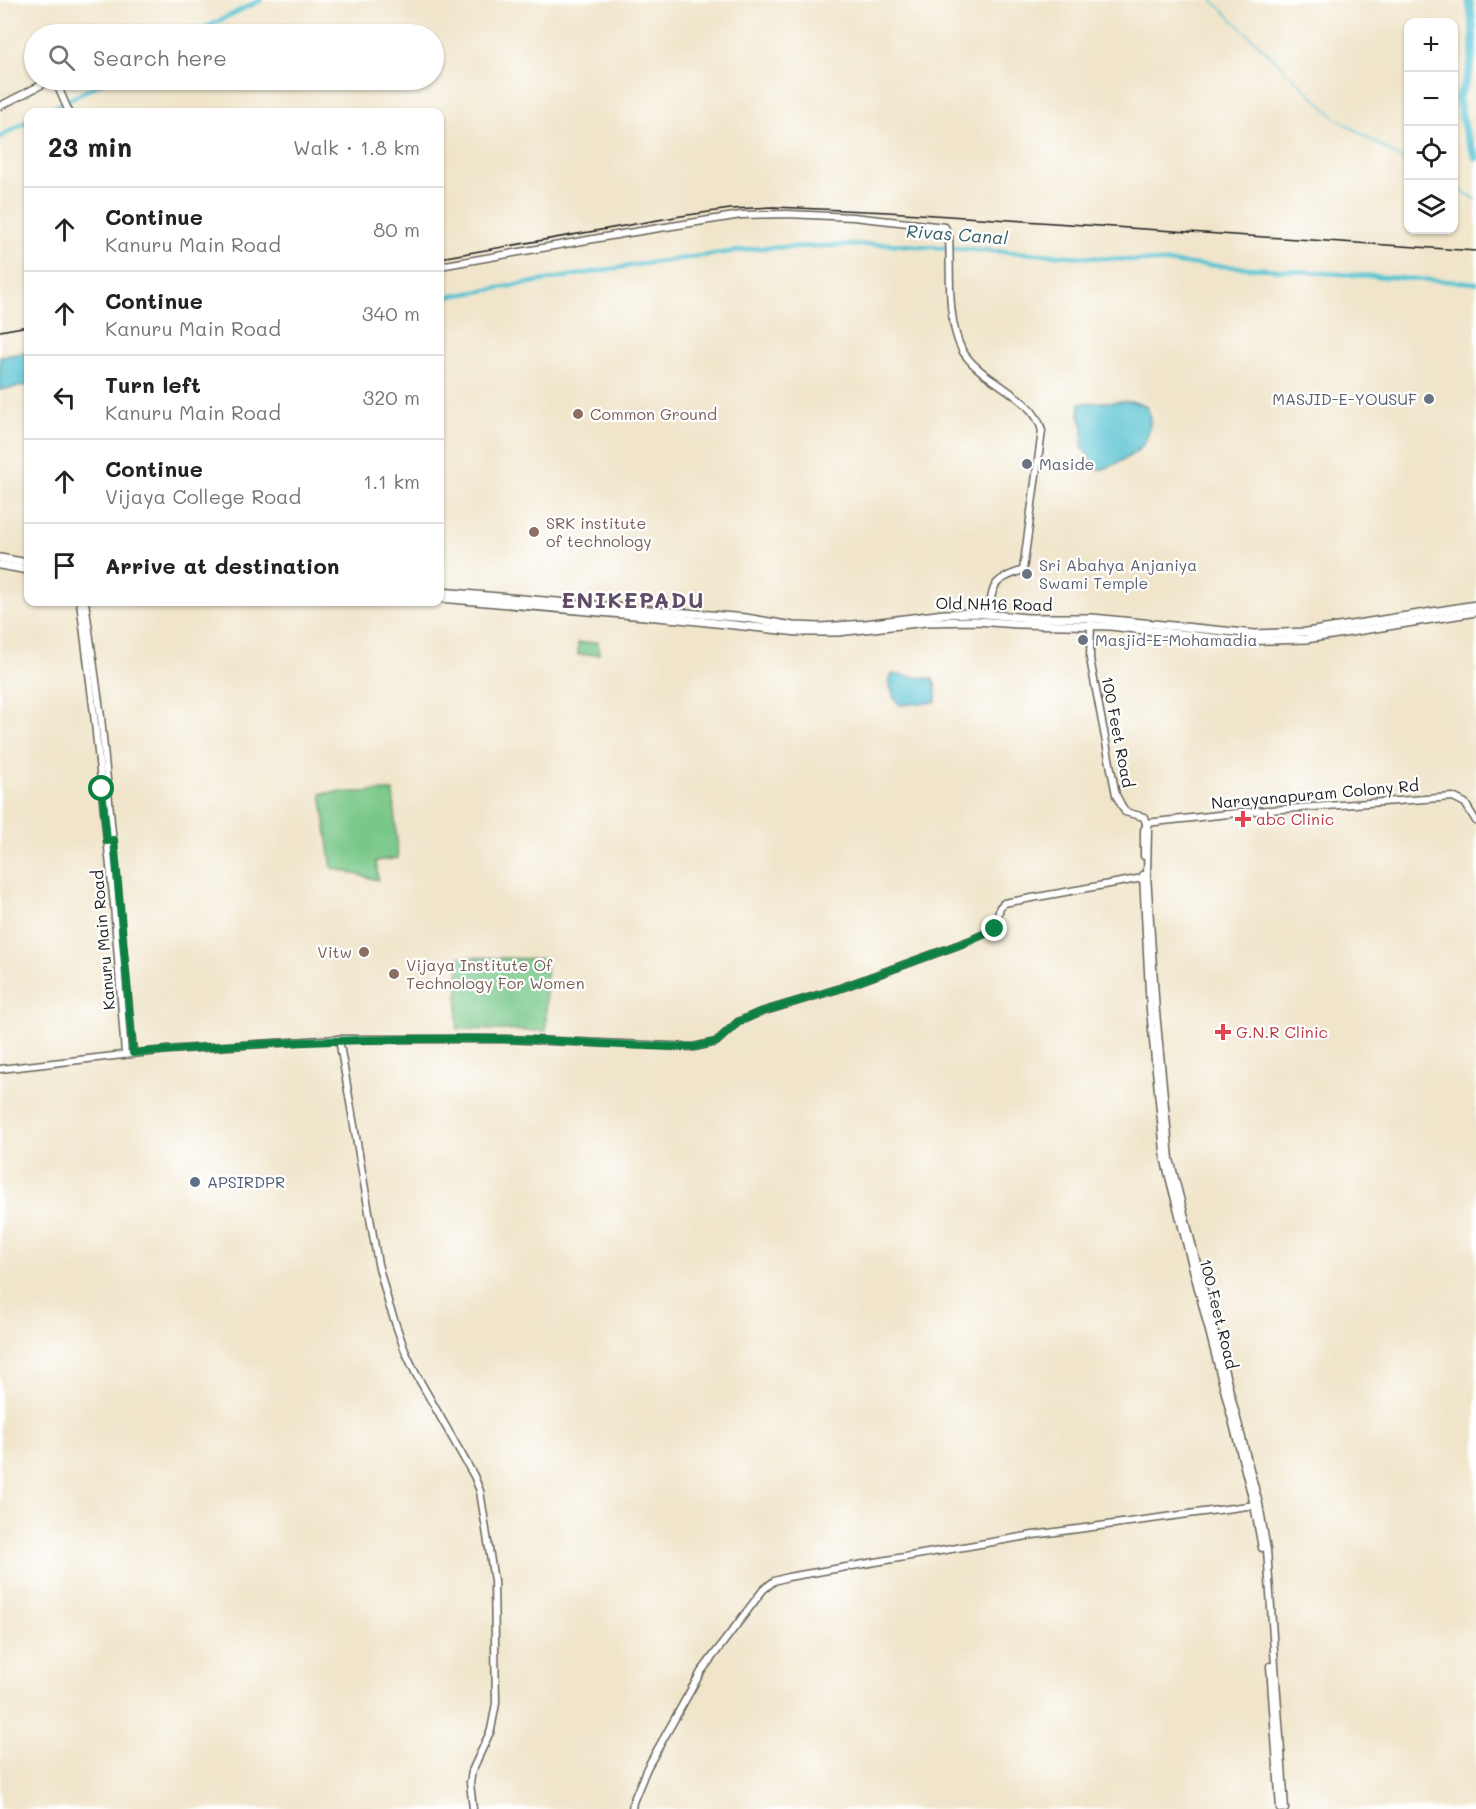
<!DOCTYPE html>
<html lang="en">
<head>
<meta charset="utf-8">
<style>
  body { margin:0; font-family:Mali,sans-serif; background:#f2f2f2; color:#222 }
  .controls { position:absolute; right:18px; top:18px; display:grid; overflow:hidden; border-radius:12px; box-shadow:0 2px 4px #0004 }
  .controls button { width:54px; height:54px; display:grid; place-items:center; padding:0; border:0; border-bottom:2px solid #e0e0e0; background:#fff; color:#222; font:30px sans-serif }
  .stop { position:absolute; width:18px; height:18px; margin:-14px; border:4px solid #0b8043; border-radius:50%; background:#fff }
  .stop.end { background:#0b8043; border-color:#fff; box-shadow:0 2px 6px #0008 }
  .list { margin:0; padding:0; list-style:none }
  h2 { display:flex; justify-content:space-between; align-items:center; height:78px; margin:0; padding:0 24px; font-size:26px }
  h2 small { font-size:20px; font-weight:400; color:#767676 }
  .list li { display:grid; grid-template-columns:39px 1fr auto; gap:18px; align-items:center; box-sizing:border-box; height:84px; padding:0 24px; border-top:2px solid #e0e0e0 }
  .list b { display:block; font-size:22px; white-space:nowrap }
  .list p { margin:0; font-size:20px; white-space:nowrap; color:#767676 }
  .list em { font-size:20px; font-style:normal; color:#767676 }
  .icon { flex:none; width:33px; height:33px; fill:none; stroke:currentColor; stroke-width:2; stroke-linecap:round; stroke-linejoin:round }
  .map { position:relative; flex:none; width:1476px; height:1809px; overflow:hidden }
  .search { position:absolute; background:#fff; box-shadow:0 2px 4px #0004; left:24px; top:24px; width:420px; height:66px; display:flex; align-items:center; gap:15px; box-sizing:border-box; padding:0 21px; border-radius:33px; color:#767676; font-size:22px }
  .panel { position:absolute; background:#fff; box-shadow:0 2px 4px #0004; left:24px; top:108px; width:420px; height:498px; border-radius:12px }
  .map>svg:first-child { display:block }
</style>
</head>
<body>
<div class="map">
<svg width="1476" height="1809" viewBox="0 0 1476 1809">
  <rect width="100%" height="100%" fill="#fff"/>
  <filter id="ink" filterUnits="userSpaceOnUse"><feTurbulence type="fractalNoise" baseFrequency=".0167" numOctaves="2"/><feDisplacementMap in="SourceGraphic" scale="12" xChannelSelector="R" yChannelSelector="G"/><feConvolveMatrix kernelMatrix="1 2 1 2 8 2 1 2 1" color-interpolation-filters="sRGB"/></filter>
  <filter id="wash" filterUnits="userSpaceOnUse"><feTurbulence type="fractalNoise" baseFrequency=".008" numOctaves="4" result="noise"/><feDisplacementMap in="SourceGraphic" scale="24" xChannelSelector="R" yChannelSelector="G"/><feGaussianBlur stdDeviation="1.35" result="paint"/><feColorMatrix in="noise" values="0 0 0 0 0 0 0 0 0 0 0 0 0 0 0 0 0 1.4 0 .05"/><feComposite in="paint" operator="in"/></filter>
  <g filter="url(#wash)">
    <rect width="100%" height="100%" fill="#f0e5ca"/>
    <g fill="#79c889" stroke="#4a7252" stroke-width="1.5">
      <path d="M598,642L599,654L578,655V643Z"/>
      <path d="M393,791L398,858L376,861L378,880L332,868L321,793Z"/>
      <path d="M459,957L546,959V1031L457,1029Z"/>
    </g>
    <g fill="#58c3d2" stroke="#3a7077" stroke-width="1.5">
      <path d="M28,352V385L0,390V357Z"/>
      <path d="M1131,401L1146,406C1153,418 1150,435 1142,446C1137,454 1106,470 1097,470C1093,469 1092,468 1088,466L1092,460L1082,447L1083,426L1079,415L1080,403Z"/>
      <path d="M892,674L933,679L936,687V702L900,705L894,698L889,682Z"/>
    </g>
    <g fill="none" stroke-linecap="round" stroke-linejoin="round">
      <g stroke="#58c3d2" stroke-width="1.5">
        <path d="M1212,0L1336,118L1408,163"/>
        <path d="M1459,190L1476,199"/>
      </g>
      <g stroke="#58c3d2" stroke-width="4.5">
        <path d="M192,34L261,0"/>
        <path d="M45,112L107,80"/>
        <path d="M0,137L28,121"/>
        <path d="M440,298L635,265L759,248L888,244L1476,283"/>
      </g>
      <path stroke="#58c3d2" stroke-width="8" d="M1469,0C1476,34 1476,67 1458,98L1466,134L1476,157"/>
    </g>
  </g>
  <g filter="url(#ink)">
    <g fill="none" stroke-linecap="round" stroke-linejoin="round">
      <g stroke="#666259" stroke-width="9">
        <g id="secondary">
          <path d="M55,80L69,112"/>
          <path d="M0,106L51,80"/>
          <path d="M440,266L622,234L741,215L787,214L853,217L945,227L949,236C951,271 946,319 962,350C980,382 1034,395 1042,431L1023,570C993,581 993,582 989,614"/>
          <path d="M80,602L94,714L114,905L125,1054"/>
          <path d="M85,602L101,717L133,1053"/>
          <path d="M1091,622L1090,659L1116,795L1125,812L1144,817L1148,830L1147,875L1156,1012L1170,1159L1259,1504L1267,1550L1285,1809"/>
          <path d="M1146,823L1255,811L1453,797L1465,803L1476,821"/>
          <path d="M1144,856V830L1146,826"/>
          <path d="M1143,875L1150,1010L1165,1161L1254,1505L1262,1548"/>
          <path d="M339,1039L378,1264L389,1305L405,1351L416,1374L474,1476L480,1491L494,1581L496,1703L491,1730L472,1771L470,1783L473,1809"/>
          <path d="M0,1069L167,1050L339,1039H505L694,1047L716,1042L738,1022L758,1013L838,989L969,941L995,929L1000,907L1004,903L1143,878"/>
          <path d="M1270,1666L1280,1809"/>
          <path d="M632,1809L633,1802L647,1768L701,1672L763,1590L774,1581L788,1577L1033,1535L1255,1505"/>
        </g>
      </g>
      <g stroke="#666259" stroke-width="10">
        <g id="primary">
          <path d="M0,558L28,563"/>
          <path d="M0,565L28,570"/>
          <path d="M440,592L746,618L793,626L821,627L865,624L944,614L975,613L1028,618H1092L1255,634L1307,632L1476,605"/>
          <path d="M440,598L679,619L798,632H838L926,622L976,621L1018,624L1110,626L1240,641L1306,639L1476,612"/>
        </g>
      </g>
      <use href="#secondary" stroke="#fff" stroke-width="6"/>
      <use href="#primary" stroke="#fff" stroke-width="7"/>
      <g stroke="#1c1c1c" stroke-width="1.5">
        <path d="M440,258L681,216L730,209L774,207L888,212L1476,251"/>
        <path d="M0,331L28,326"/>
      </g>
    </g>
  </g>
  <g fill="none" stroke-linecap="round" stroke-linejoin="round" filter="url(#ink)">
    <path stroke="#0b8043" stroke-width="8" d="M102,789L107,841L114,840L133,1053C256,1042 379,1038 502,1039C566,1040 630,1047 694,1047L716,1042L738,1022L758,1013L838,989L969,941L995,929"/>
  </g>
  <g fill="#6b7280" stroke="#fff" stroke-width="2">
    <circle cx="1429" cy="399" r="6"/>
    <circle cx="1027" cy="464" r="6"/>
    <circle cx="1027" cy="574" r="6"/>
    <circle cx="1083" cy="640" r="6"/>
  </g>
  <g fill="#8d6e63" stroke="#fff" stroke-width="2">
    <circle cx="578" cy="414" r="6"/>
    <circle cx="534" cy="532" r="6"/>
    <circle cx="364" cy="952" r="6"/>
    <circle cx="394" cy="974" r="6"/>
  </g>
  <g fill="#e0444e" stroke="#fff" stroke-width="2">
    <path d="M1240 810h6v6h6v6h-6v6h-6v-6h-6v-6h6z"/>
    <path d="M1220 1023h6v6h6v6h-6v6h-6v-6h-6v-6h6z"/>
  </g>
  <circle fill="#5c6f8a" stroke="#fff" stroke-width="2" cx="195" cy="1182" r="6"/>
  <g text-anchor="middle" stroke-width="4.5" stroke-linejoin="round" paint-order="stroke">
    <g font-size="16" fill="#5b616d" stroke="#fff" text-anchor="start">
      <text x="1417" y="405" text-anchor="end">MASJID-E-YOUSUF</text>
      <text x="1039" y="470">Maside</text>
      <text x="1039" y="571">Sri Abahya Anjaniya<tspan x="1039" dy="18">Swami Temple</tspan></text>
      <text x="1095" y="646">Masjid-E-Mohamadia</text>
    </g>
    <g font-size="16" fill="#785e54" stroke="#fff" text-anchor="start">
      <text x="590" y="420">Common Ground</text>
      <text x="546" y="529">SRK institute<tspan x="546" dy="18">of technology</tspan></text>
      <text x="352" y="958" text-anchor="end">Vitw</text>
      <text x="406" y="971">Vijaya Institute Of<tspan x="406" dy="18">Technology For Women</tspan></text>
    </g>
    <g font-size="16" fill="#1c1c1c" stroke="#fff">
      <text transform="translate(994 604) rotate(1)" y="6">Old NH16 Road</text>
      <text transform="translate(1118 732) rotate(79)" y="6">100 Feet Road</text>
      <text transform="translate(1315 794) rotate(-5)" y="6">Narayanapuram Colony Rd</text>
      <text transform="translate(103 940) rotate(-95)" y="6">Kanuru Main Road</text>
      <text transform="translate(1219 1314) rotate(76)" y="6">100 Feet Road</text>
    </g>
    <g font-size="16" fill="#be3a42" stroke="#fff" text-anchor="start">
      <text x="1256" y="825">abc Clinic</text>
      <text x="1236" y="1038">G.N.R Clinic</text>
    </g>
    <g font-size="16" fill="#4e5e75" stroke="#fff" text-anchor="start">
      <text x="207" y="1188">APSIRDPR</text>
    </g>
    <g font-size="18" font-style="italic" fill="#345f65" stroke="#fff">
      <text transform="translate(957 235) rotate(4)" y="6">Rivas Canal</text>
    </g>
    <g font-size="22" font-weight="bold" letter-spacing="1.5" fill="#604d65" stroke="#fff">
      <text x="633" y="608">ENIKEPADU</text>
    </g>
  </g>
</svg>
<div class="controls">
<button>+</button>
<button>−</button>
<button><svg class="icon" aria-label="locate" viewBox="0 0 24 24"><circle cx="12" cy="12" r="6"/><path d="M12 2v4M12 18v4M2 12h4M18 12h4"/></svg></button>
<button><svg class="icon" aria-label="layers" viewBox="0 0 24 24"><path d="M12 4l9 5-9 5-9-5zM3 14l9 5 9-5"/></svg></button>
</div>
<div class="stop" style="left:102px;top:789px"></div>
<div class="stop end" style="left:995px;top:929px"></div>
<div class="search"><svg class="icon" aria-label="search" viewBox="0 0 24 24"><circle cx="10" cy="10" r="6"/><path d="M15 15l6 6"/></svg>Search here</div>
<section class="panel">
<h2>23 min<small>Walk · 1.8 km</small></h2>
<ul class="list">
<li><svg class="icon" aria-label="ahead" viewBox="0 0 24 24"><path d="M12 20V5M6 11l6-6 6 6"/></svg><div><b>Continue</b><p>Kanuru Main Road</p></div><em>80 m</em></li>
<li><svg class="icon" aria-label="ahead" viewBox="0 0 24 24"><path d="M12 20V5M6 11l6-6 6 6"/></svg><div><b>Continue</b><p>Kanuru Main Road</p></div><em>340 m</em></li>
<li><svg class="icon" aria-label="left" viewBox="0 0 24 24"><path d="M17 20v-9H6M10 6l-5 5 5 5"/></svg><div><b>Turn left</b><p>Kanuru Main Road</p></div><em>320 m</em></li>
<li><svg class="icon" aria-label="ahead" viewBox="0 0 24 24"><path d="M12 20V5M6 11l6-6 6 6"/></svg><div><b>Continue</b><p>Vijaya College Road</p></div><em>1.1 km</em></li>
<li><svg class="icon" aria-label="arrive" viewBox="0 0 24 24"><path d="M6 21V4h12l-3 4 3 4H6"/></svg><div><b>Arrive at destination</b></div></li>
</ul>
</section>
</div>
</body>
</html>
